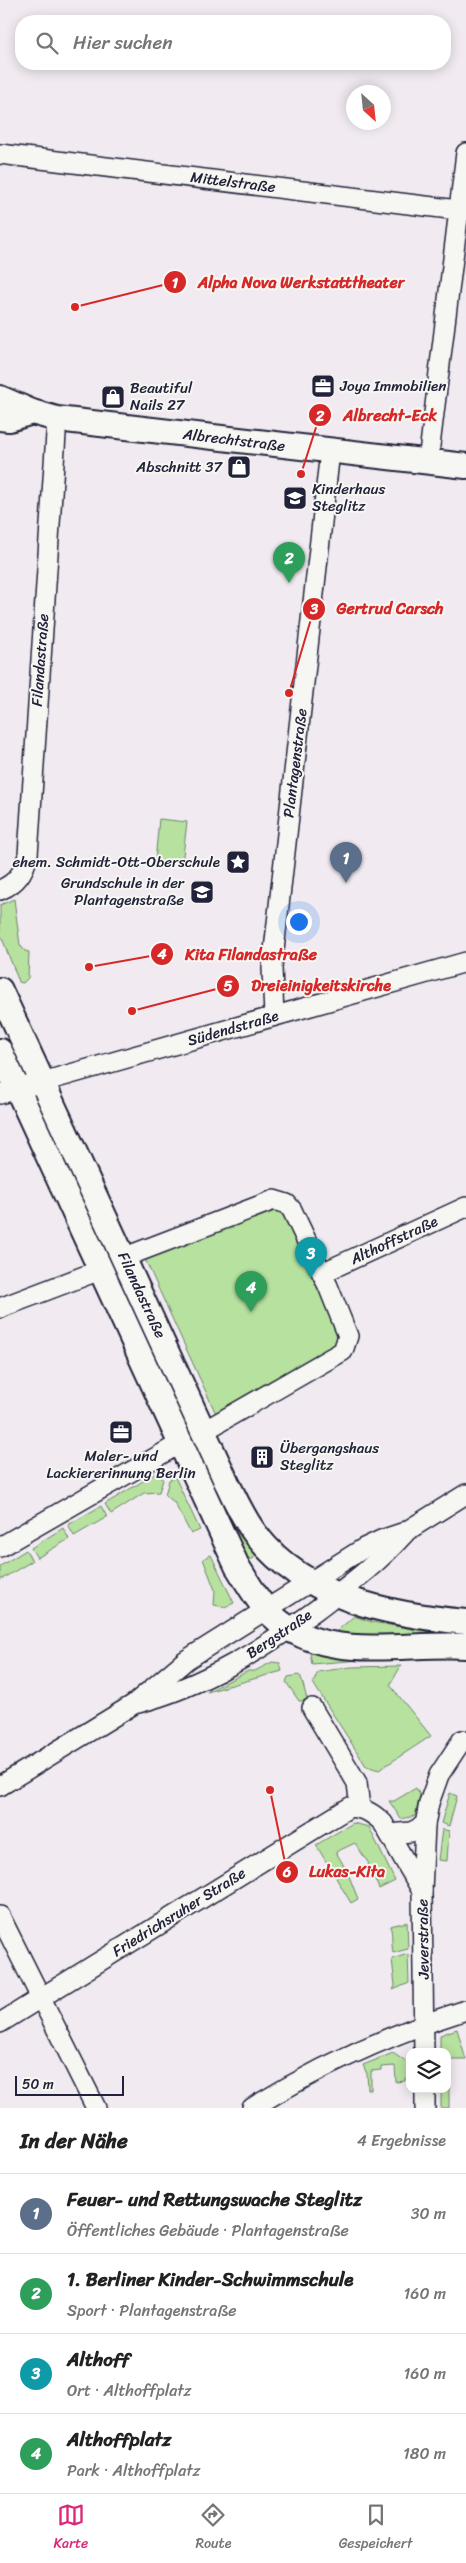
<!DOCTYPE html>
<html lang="de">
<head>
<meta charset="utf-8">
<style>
  body { margin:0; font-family:Sriracha,sans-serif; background:#f6f6f6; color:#222 }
  .controls { position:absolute; right:15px; bottom:15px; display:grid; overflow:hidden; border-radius:10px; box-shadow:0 2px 12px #0003 }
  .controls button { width:45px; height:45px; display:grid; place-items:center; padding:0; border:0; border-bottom:1px solid #e0e0e0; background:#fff; color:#222; font:25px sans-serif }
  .compass { position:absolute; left:346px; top:85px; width:45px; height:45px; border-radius:50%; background:#fff; box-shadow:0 2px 12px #0003; rotate:153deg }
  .scale { position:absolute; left:15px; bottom:12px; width:109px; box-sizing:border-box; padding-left:5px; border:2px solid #22223b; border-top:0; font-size:14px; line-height:18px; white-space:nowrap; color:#22223b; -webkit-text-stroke:4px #f6f6f2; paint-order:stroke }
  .you { position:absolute; left:298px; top:921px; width:18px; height:18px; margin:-12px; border:4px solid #fff; border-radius:50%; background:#1a73e8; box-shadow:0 0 0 8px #1a73e833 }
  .badge { display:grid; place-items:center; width:32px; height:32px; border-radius:50%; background:#db2777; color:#fff; font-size:16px; font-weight:700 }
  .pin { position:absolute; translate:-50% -41px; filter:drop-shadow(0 1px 2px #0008) }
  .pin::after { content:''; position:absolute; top:26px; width:18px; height:15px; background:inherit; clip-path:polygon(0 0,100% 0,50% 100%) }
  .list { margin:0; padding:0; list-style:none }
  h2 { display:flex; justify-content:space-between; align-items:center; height:65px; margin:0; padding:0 20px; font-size:21px }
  h2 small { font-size:16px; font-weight:400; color:#767676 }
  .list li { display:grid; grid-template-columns:32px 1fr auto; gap:15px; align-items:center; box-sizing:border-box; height:80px; padding:0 20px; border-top:1px solid #e0e0e0 }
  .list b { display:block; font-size:19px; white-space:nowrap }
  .list p { margin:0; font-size:16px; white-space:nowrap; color:#767676 }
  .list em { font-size:16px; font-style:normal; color:#767676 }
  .icon { flex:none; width:28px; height:28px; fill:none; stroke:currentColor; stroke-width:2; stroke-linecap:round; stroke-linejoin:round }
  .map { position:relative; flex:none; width:466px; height:2108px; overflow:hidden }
  .search { position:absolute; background:#fff; box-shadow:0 2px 12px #0003; left:15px; right:15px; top:15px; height:55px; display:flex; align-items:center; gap:12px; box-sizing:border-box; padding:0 18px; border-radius:20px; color:#767676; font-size:19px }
  .sheet { height:385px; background:#fff }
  nav { display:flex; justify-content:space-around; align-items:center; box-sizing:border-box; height:70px; border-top:1px solid #e0e0e0; background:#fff; font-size:14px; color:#767676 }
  nav a { display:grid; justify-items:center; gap:2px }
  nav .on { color:#db2777 }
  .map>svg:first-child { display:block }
</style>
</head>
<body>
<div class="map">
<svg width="466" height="2108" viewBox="0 0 466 2108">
  <rect width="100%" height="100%" fill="#f1ebf1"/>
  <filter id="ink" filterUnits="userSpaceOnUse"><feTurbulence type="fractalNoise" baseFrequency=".02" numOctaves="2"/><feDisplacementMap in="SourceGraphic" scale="10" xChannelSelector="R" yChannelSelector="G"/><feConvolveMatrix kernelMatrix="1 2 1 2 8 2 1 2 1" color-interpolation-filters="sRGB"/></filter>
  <g filter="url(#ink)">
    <g fill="#b6e19e" stroke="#6c826c">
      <path d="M159,819L187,822L182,864L155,861Z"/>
      <path d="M14,899L20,945L25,951L29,952L28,978L23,983L19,982L0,933V905Z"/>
      <path d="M41,1103L105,1242L101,1244L37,1104Z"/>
      <path d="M283,1206L342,1332L340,1342L217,1416L144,1257Z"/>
      <path d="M110,1251L198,1447L194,1448L105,1253Z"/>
      <path d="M203,1457L257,1553L253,1559H247L200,1459Z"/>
      <path d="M158,1472L163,1480L159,1492L144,1493L111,1514L105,1504Z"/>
      <path d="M175,1477L200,1530L191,1534L174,1502L165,1495L169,1480Z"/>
      <path d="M101,1506L107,1517L74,1536L68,1525Z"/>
      <path d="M63,1528L69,1539L37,1558L31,1548Z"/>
      <path d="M26,1550L32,1561L0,1580V1566Z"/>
      <path d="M211,1555L234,1603L225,1607L214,1605L215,1590L203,1559Z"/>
      <path d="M354,1616L372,1622L443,1634V1636L330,1637Z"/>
      <path d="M315,1650L360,1658V1660L312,1664L310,1654Z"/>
      <path d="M272,1662L280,1663L282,1671L207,1692L248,1671H255Z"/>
      <path d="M401,1666L390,1685L431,1736L379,1770L366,1766L313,1683L318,1672L351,1667Z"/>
      <path d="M298,1675L301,1677L307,1699L302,1701H299L286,1682L288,1677Z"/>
      <path d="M416,1788L420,1795L415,1816L401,1819L389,1801H394Z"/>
      <path d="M450,1793L457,1796L449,1826L441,1823Z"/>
      <path d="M353,1823L369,1827L395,1881L379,1889L371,1870L368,1871L367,1866L369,1864L355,1843L336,1852L344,1866L333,1873L316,1845Z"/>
      <path d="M442,1829L449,1831L447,1861L438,1860Z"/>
      <path d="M347,1871L358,1899L351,1903L336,1878Z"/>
      <path d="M407,1922L408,1949L393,1953C391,1943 393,1934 390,1926Z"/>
      <path d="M408,1954L409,1983L393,1990L395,1986L392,1959Z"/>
      <path d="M457,2029L466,2060H449V2108H441V2089H447V2052H440V2035Z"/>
      <path d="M393,2053L409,2064L410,2081L407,2078H405V2081L396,2082L395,2066L381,2067V2070L371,2071V2090L368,2089L367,2074L363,2065Z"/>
    </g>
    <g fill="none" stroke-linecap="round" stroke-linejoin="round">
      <g stroke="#22223b" stroke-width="22">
        <g id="minor">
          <path d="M0,154L466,211"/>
          <path d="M428,462L466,153"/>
          <path d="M0,890C17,883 24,872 28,855L57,419"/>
          <path d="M274,1016L272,968L330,451"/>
          <path d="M0,1094L466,962"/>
          <path d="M125,1257L274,1200L287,1204L292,1210L328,1286L348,1336L343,1351L204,1431"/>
          <path d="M322,1273L466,1207"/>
          <path d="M0,1308L100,1270"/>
          <path d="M0,1547L179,1444"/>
          <path d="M138,1703C204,1686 262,1649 316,1610C350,1584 376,1565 405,1533"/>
          <path d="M312,1708L357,1783L360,1808"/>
          <path d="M0,1786L134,1704L186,1660L364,1548L381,1540L405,1532L466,1494"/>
          <path d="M390,1834L411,1832L425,1825"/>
          <path d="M0,1916L96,2108"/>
          <path d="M0,2023L350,1807C364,1808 373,1813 383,1823L422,1891"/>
          <path d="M424,2052L422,1891L425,1825L429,1803L439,1775L462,1740"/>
          <path d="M425,2089V2108"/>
          <path d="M252,2108C320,2066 390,2034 466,2010"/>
        </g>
      </g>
      <g stroke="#22223b" stroke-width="28">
        <g id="major">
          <path d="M0,398L32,412L57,419L466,466"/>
          <path d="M0,418L9,419L32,412"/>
          <path d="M0,990L227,1483C236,1501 244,1520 257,1536C306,1599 391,1615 466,1622"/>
          <path d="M0,1051L237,1566C246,1580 254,1595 265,1608C315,1666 399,1642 466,1646"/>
        </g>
      </g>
      <use href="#minor" stroke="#f6f6f2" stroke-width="19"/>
      <use href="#major" stroke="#f6f6f2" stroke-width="24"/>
    </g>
  </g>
  <defs>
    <g id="office-square" transform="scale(1.25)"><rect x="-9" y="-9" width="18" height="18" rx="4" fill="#22223b" stroke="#f6f6f2"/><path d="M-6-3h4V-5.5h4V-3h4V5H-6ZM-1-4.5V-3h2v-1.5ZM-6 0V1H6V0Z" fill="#fff"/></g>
    <g id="shop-square" transform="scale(1.25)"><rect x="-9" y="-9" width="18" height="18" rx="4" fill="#22223b" stroke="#f6f6f2"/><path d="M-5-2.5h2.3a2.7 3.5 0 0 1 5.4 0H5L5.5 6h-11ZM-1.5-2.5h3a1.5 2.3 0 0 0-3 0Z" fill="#fff"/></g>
    <g id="school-square" transform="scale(1.25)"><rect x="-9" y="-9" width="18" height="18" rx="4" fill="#22223b" stroke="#f6f6f2"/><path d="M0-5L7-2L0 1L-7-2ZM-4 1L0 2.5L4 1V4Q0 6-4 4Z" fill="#fff"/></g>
    <g id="sight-square" transform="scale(1.25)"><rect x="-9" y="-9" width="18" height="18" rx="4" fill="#22223b" stroke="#f6f6f2"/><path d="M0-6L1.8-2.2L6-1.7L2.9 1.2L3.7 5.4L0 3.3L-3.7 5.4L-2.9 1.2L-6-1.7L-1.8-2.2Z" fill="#fff"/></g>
    <g id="building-square" transform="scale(1.25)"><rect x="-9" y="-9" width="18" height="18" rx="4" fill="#22223b" stroke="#f6f6f2"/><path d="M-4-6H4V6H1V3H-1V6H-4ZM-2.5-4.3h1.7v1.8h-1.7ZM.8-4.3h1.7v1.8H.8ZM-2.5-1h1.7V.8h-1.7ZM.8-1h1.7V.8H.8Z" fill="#fff"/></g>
  </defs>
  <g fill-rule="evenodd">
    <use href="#office-square" x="323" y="386"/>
    <use href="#shop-square" x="113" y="397"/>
    <use href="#shop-square" x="239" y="467"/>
    <use href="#school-square" x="295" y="498"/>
    <use href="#sight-square" x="238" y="862"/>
    <use href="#school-square" x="202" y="892"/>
    <use href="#office-square" x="121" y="1432"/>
    <use href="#building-square" x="262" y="1457"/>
  </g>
  <g text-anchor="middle" stroke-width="4" stroke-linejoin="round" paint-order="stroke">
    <g font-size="15" fill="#22223b" stroke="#f6f6f2">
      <text transform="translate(233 182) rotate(7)" y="5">Mittelstraße</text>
      <text transform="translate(234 440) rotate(7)" y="5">Albrechtstraße</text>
      <text transform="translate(40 660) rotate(-86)" y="5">Filandastraße</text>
      <text transform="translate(295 763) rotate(-83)" y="5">Plantagenstraße</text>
      <text transform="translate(233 1028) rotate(-16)" y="5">Südendstraße</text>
      <text transform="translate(394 1240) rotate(-25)" y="5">Althoffstraße</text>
      <text transform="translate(142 1295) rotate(65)" y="5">Filandastraße</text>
      <text transform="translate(279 1634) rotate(-34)" y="5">Bergstraße</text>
      <text transform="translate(179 1912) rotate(-32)" y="5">Friedrichsruher Straße</text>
      <text transform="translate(423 1939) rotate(-91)" y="5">Jeverstraße</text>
    </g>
    <g font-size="15" fill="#22223b" stroke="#f6f6f2" text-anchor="start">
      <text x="340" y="391">Joya Immobilien</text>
      <text x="130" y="393">Beautiful<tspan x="130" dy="17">Nails 27</tspan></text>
      <text x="222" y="472" text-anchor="end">Abschnitt 37</text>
      <text x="312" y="494">Kinderhaus<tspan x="312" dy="17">Steglitz</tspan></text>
      <text x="220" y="867" text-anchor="end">ehem. Schmidt-Ott-Oberschule</text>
      <text x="184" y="888" text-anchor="end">Grundschule in der<tspan x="184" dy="17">Plantagenstraße</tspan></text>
      <text x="280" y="1453">Übergangshaus<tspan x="280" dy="17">Steglitz</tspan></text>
      <text x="121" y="1461" text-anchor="middle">Maler- und<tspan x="121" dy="17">Lackiererinnung Berlin</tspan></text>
    </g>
  </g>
  <path fill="none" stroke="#d62828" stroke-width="2" d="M75 307L175 282M301 474L320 415M289 693L314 609M89 967L162 954M132 1011L228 986M270 1790L287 1872"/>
  <g fill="#d62828" stroke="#f6f6f2" stroke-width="2">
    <circle cx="75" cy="307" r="5"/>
    <circle cx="301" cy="474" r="5"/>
    <circle cx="289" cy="693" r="5"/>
    <circle cx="89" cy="967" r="5"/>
    <circle cx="132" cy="1011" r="5"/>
    <circle cx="270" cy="1790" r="5"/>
    <circle cx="175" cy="282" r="12"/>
    <circle cx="320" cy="415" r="12"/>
    <circle cx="314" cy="609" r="12"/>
    <circle cx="162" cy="954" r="12"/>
    <circle cx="228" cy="986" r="12"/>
    <circle cx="287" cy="1872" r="12"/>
  </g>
  <g font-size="15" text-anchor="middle" font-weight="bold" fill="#fff">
    <text x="175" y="288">1</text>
    <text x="320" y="421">2</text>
    <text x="314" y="614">3</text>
    <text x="162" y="959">4</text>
    <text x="228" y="991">5</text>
    <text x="287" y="1877">6</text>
  </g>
  <g font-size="16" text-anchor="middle" font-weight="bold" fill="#d62828" stroke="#f6f6f2" stroke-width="4" stroke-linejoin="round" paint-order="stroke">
    <text x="301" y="288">Alpha Nova Werkstatttheater</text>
    <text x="390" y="421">Albrecht-Eck</text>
    <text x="390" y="614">Gertrud Carsch</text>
    <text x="251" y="960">Kita Filandastraße</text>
    <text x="321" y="991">Dreieinigkeitskirche</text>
    <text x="347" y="1877">Lukas-Kita</text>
  </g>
</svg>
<div class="controls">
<button><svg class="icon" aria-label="layers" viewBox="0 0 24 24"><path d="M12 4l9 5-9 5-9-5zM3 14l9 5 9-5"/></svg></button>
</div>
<svg class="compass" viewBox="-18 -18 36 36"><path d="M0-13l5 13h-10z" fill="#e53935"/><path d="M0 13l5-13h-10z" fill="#767676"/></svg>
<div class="scale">50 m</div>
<div class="you"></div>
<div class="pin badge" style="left:346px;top:883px;background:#5c6f8a">1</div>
<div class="pin badge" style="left:289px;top:583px;background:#2e9e5b">2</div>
<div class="pin badge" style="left:311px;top:1278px;background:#0f9aa8">3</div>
<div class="pin badge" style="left:251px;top:1312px;background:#2e9e5b">4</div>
<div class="search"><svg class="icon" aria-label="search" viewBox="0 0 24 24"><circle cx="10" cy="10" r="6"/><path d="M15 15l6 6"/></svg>Hier suchen</div>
</div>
<section class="sheet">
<h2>In der Nähe<small>4 Ergebnisse</small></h2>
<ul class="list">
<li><span class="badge" style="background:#5c6f8a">1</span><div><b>Feuer- und Rettungswache Steglitz</b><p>Öffentliches Gebäude · Plantagenstraße</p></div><em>30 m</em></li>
<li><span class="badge" style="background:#2e9e5b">2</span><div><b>1. Berliner Kinder-Schwimmschule</b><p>Sport · Plantagenstraße</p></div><em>160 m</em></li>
<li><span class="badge" style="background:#0f9aa8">3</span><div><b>Althoff</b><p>Ort · Althoffplatz</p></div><em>160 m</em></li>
<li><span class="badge" style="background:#2e9e5b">4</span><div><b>Althoffplatz</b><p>Park · Althoffplatz</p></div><em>180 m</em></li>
</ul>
</section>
<nav>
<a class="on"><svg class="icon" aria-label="map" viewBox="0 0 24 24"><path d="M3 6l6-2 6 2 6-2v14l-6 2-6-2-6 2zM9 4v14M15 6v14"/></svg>Karte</a>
<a><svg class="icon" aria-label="directions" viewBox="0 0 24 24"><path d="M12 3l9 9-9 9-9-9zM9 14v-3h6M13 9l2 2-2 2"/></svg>Route</a>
<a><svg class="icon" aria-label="saved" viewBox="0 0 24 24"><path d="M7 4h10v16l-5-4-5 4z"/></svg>Gespeichert</a>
</nav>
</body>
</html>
